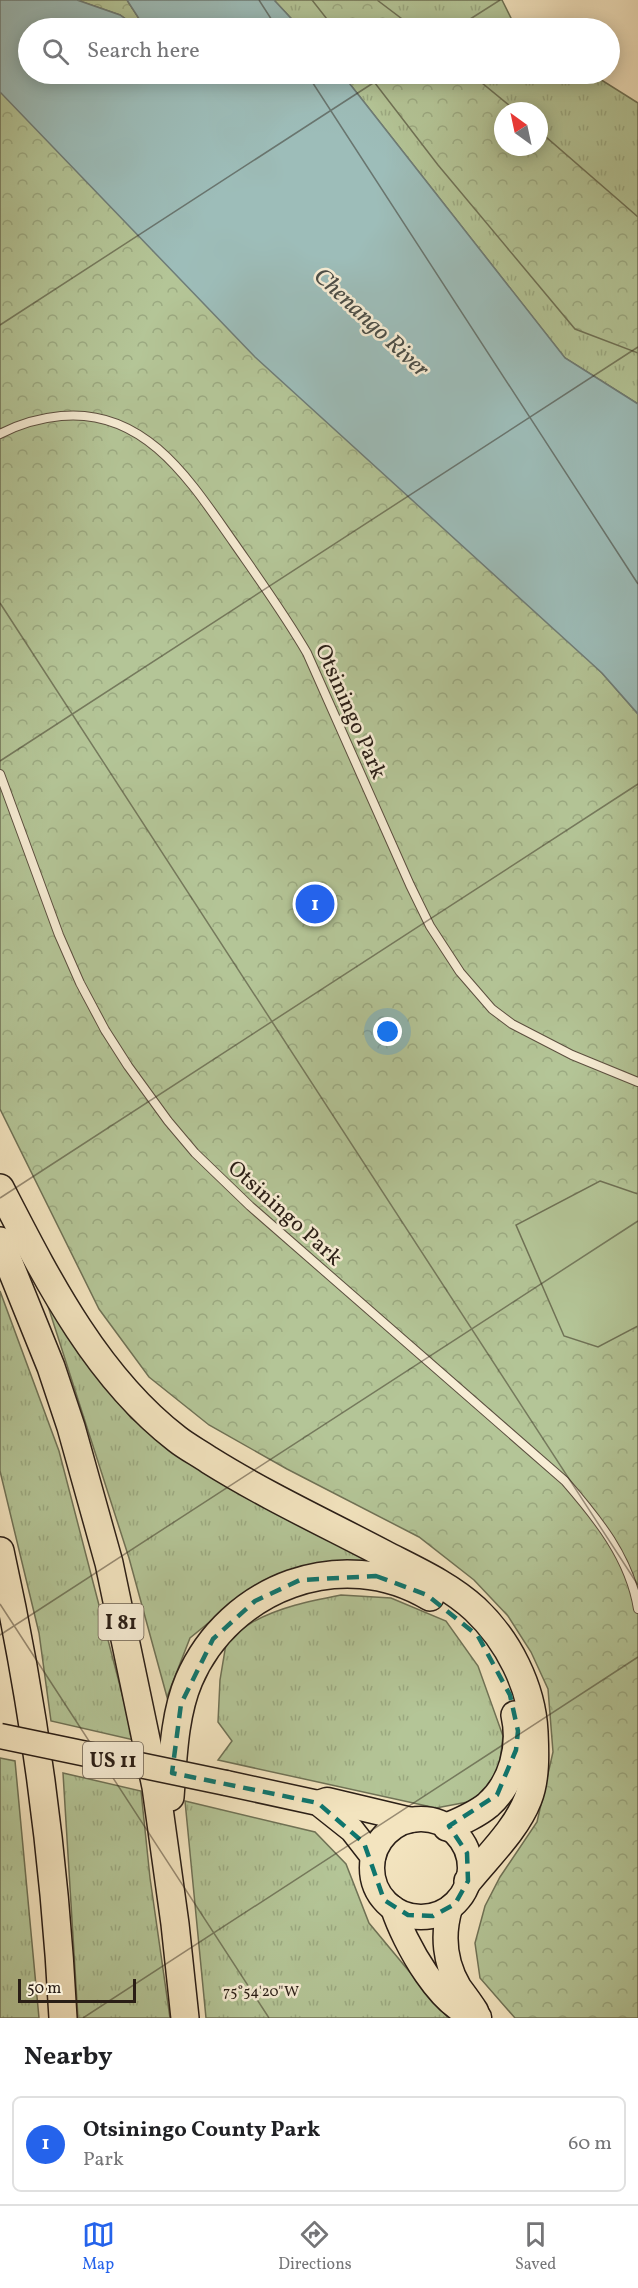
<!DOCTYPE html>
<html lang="en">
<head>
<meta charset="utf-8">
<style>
  body { margin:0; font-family:Vollkorn,serif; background:#f6f6f6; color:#202124 }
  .compass { position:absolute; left:494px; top:102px; width:54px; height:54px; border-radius:50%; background:#fff; box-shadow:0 3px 15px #0003; rotate:327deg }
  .scale { position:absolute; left:18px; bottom:15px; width:118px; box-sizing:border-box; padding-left:6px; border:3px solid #2a1e16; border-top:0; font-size:16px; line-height:21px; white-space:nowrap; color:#2a1e16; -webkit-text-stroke:4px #f7edd5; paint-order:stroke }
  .you { position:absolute; left:388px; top:1032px; width:21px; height:21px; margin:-15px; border:4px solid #fff; border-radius:50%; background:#1a73e8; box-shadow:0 0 0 9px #1a73e833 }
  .badge { display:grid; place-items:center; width:39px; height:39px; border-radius:50%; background:#2563eb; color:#fff; font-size:20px; font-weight:700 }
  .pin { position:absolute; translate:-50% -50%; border:3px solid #fff; box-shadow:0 2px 6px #0006 }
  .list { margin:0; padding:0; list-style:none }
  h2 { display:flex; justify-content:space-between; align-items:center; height:78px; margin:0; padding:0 24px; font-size:26px }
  h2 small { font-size:20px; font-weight:400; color:#757577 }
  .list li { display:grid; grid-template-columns:39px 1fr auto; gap:18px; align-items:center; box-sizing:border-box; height:96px; margin:0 12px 12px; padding:0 12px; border:2px solid #e0e0e0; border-radius:9px }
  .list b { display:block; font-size:22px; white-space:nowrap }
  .list p { margin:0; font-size:20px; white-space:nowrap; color:#757577 }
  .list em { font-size:20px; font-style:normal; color:#757577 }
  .icon { flex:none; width:33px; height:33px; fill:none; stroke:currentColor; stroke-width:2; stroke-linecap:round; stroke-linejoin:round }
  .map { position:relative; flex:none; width:638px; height:2018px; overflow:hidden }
  .search { position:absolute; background:#fff; box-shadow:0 3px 15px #0003; left:18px; right:18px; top:18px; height:66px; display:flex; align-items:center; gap:15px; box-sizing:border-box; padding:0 21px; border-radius:33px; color:#757577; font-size:22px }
  .sheet { height:186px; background:#fff }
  nav { display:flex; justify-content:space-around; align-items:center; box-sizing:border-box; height:84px; border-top:2px solid #e0e0e0; background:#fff; font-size:16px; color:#757577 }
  nav a { display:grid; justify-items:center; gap:3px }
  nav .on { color:#2563eb }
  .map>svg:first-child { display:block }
</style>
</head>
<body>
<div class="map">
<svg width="638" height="2018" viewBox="0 0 638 2018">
  <defs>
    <pattern id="grass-tufts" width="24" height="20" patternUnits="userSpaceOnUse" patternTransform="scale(1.5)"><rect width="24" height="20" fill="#b4c597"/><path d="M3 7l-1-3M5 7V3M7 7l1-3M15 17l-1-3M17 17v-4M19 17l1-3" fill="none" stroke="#9ba981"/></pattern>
    <pattern id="forest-crowns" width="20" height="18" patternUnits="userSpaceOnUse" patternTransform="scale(1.5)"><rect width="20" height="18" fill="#b4c597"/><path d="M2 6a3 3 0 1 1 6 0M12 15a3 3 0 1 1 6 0" fill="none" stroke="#9ba981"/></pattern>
  </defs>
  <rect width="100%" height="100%" fill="#f3e4bf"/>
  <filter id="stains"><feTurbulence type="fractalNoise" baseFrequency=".00333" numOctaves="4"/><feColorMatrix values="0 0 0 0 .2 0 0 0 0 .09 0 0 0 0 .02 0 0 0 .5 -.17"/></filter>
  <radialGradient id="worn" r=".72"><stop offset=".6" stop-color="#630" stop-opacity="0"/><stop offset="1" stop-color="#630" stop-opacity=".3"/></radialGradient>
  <g fill="url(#grass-tufts)" stroke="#6f7256" stroke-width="1.5" fill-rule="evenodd">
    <path d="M274,0H502L513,22L523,28H300Z"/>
    <path d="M342,74H592L638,103V404L565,358ZM503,111H539V147H503Z"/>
    <path d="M0,1291L59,1451L134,1740L51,1721L39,1633L0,1471Z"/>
    <path d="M47,1303L131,1418L191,1463L382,1566L249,1590L190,1638L167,1697L129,1558Z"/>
    <path d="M341,1595L391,1598L446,1621L478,1666L503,1736L498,1778L473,1801L436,1808L218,1760L232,1741L218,1722L220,1680L226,1644C234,1637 242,1628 251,1623C279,1607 310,1601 341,1595Z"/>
    <path d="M0,1758L15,1761L39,2018H0Z"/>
    <path d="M63,1773L141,1791L150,1878L170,2018H78Z"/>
    <path d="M185,1801L315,1832L346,1864L369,1923L448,2018H206Z"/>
  </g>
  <g fill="url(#forest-crowns)" stroke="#6f7256" stroke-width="1.5">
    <path d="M77,0H127L145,28H138L120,15Z"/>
    <path d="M312,0H377L414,28H334Z"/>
    <path d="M368,74H471L516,111H503V147H539V131L638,217V353L575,329L438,165Z"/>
    <path d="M0,84L602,673L638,714V2018H515L480,1978L475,1943L485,1906L500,1877L537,1822L553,1752L548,1689L531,1652L508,1616L474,1580L419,1537L287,1469L209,1425L149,1377L99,1309L0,1109Z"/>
  </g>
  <path fill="#b4c597" stroke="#6f7256" stroke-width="1.5" d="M600,1181L638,1194V1326L598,1347L564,1336L516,1225Z"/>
  <g fill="#9dbdb9" stroke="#6f7d78" stroke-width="1.5">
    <path d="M0,0H77L120,15L138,28H28V74H342L565,358L638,404V714L602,673L255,357L0,92Z"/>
    <path d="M127,0H274L300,28H145Z"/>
  </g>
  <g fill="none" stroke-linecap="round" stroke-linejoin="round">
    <g stroke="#5c5040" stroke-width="10">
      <g id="service">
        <path d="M0,434C19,424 40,418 61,416C146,408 191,482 234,543C259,579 285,615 307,653L410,885L430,926L460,972L492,1009L512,1024L572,1055L638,1082"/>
        <path d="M0,774L59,935L80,983L105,1030L128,1066L168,1121L195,1153L250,1206L565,1481C597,1518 630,1558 638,1609"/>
      </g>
    </g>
    <g stroke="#2a1e16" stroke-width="27">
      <g id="primary">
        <path d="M226,1783L318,1803L352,1830L373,1857"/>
        <path d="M318,1803L327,1800L411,1820"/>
        <circle cx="421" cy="1868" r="49"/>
        <path d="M393,1908C404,1942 442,2013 479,2017"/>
        <path d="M450,1908C442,1935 445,1963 459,1987C465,1995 471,2003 476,2011"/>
      </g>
    </g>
    <g stroke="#2a1e16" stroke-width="30">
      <g id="motorway">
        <path d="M0,1188C46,1277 95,1376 177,1439C187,1447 199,1453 209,1460C265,1495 325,1523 384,1554C415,1570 449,1585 475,1609C508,1640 532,1687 534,1732C535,1753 536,1779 528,1799C516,1830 488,1856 468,1881"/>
        <path d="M0,1241L51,1367L71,1427L109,1563L156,1787L175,1924L185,2018"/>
        <path d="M0,1551C34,1704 55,1862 63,2018"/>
        <path d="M170,1797C173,1759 174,1715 189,1680C229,1587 342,1544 430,1597"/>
        <path d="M447,1827C461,1821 476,1815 488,1805C513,1783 522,1746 515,1715"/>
      </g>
    </g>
    <use href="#service" stroke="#f7edd5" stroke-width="8"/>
    <use href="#primary" stroke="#f3e4bf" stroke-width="24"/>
    <use href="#motorway" stroke="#f3e4bf" stroke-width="27"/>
    <g stroke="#2a1e16" stroke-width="27" stroke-linecap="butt">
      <path id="primary-bridge" d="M0,1736L226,1783"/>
    </g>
    <use href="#primary-bridge" stroke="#f3e4bf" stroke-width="24"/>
  </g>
  <path fill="none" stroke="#0f766e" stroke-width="4.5" stroke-dasharray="12 8" stroke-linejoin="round" d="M376,1576L427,1595L478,1636L510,1695L518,1731L516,1750L497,1795L449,1826L467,1853L468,1881L455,1904L433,1916L408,1915L384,1900L364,1843L318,1803L172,1773L181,1704L213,1639L255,1601L300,1580Z"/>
  <path fill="none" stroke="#2a1e16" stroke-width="1.5" stroke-opacity="0.45" d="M259,0L277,28M456,28L500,0M307,74L638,584M0,325L387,74M0,603L638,1585M0,761L638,347M0,1198L638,784M0,1604L269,2018M0,1635L638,1221M83,2018L638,1657"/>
  <g text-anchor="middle" stroke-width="5" stroke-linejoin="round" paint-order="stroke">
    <g fill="#f7edd5" stroke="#685c4f" stroke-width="1.5">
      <rect x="98.5" y="1604" width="45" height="36" rx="4.5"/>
      <rect x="83" y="1742" width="60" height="36" rx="4.5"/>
    </g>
    <g font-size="21" font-weight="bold" fill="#2a1e16">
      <text x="121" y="1629">I 81</text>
      <text x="113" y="1767">US 11</text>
    </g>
    <g font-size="22" fill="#2a1e16" stroke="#f7edd5">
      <text transform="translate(352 711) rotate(66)" y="8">Otsiningo Park</text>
      <text transform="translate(286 1212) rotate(42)" y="8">Otsiningo Park</text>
    </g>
    <g font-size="24" font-style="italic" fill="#4c4e47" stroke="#f7edd5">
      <text transform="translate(372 322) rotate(43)" y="8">Chenango River</text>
    </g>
  </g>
  <g font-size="15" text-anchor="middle" fill="#2a1e16" stroke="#f7edd5" stroke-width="5" stroke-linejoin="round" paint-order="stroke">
    <text x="261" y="1996">75°54'20"W</text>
  </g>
  <rect width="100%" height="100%" filter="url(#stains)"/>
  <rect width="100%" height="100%" fill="url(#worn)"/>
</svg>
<svg class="compass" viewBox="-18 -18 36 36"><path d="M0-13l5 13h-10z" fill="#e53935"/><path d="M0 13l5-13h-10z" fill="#757577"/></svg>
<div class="scale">50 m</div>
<div class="you"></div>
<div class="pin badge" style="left:315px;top:904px">1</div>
<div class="search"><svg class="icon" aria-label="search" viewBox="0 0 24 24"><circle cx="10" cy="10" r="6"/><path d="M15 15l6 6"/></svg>Search here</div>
</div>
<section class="sheet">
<h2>Nearby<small></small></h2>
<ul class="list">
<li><span class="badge">1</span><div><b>Otsiningo County Park</b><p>Park</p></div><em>60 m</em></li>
</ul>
</section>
<nav>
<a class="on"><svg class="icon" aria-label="map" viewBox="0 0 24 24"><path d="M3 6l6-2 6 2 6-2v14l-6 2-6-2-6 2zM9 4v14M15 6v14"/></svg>Map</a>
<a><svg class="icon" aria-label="directions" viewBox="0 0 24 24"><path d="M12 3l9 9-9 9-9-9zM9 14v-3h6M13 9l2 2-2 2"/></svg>Directions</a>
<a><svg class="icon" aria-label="saved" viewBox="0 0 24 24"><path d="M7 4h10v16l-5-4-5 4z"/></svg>Saved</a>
</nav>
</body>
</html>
